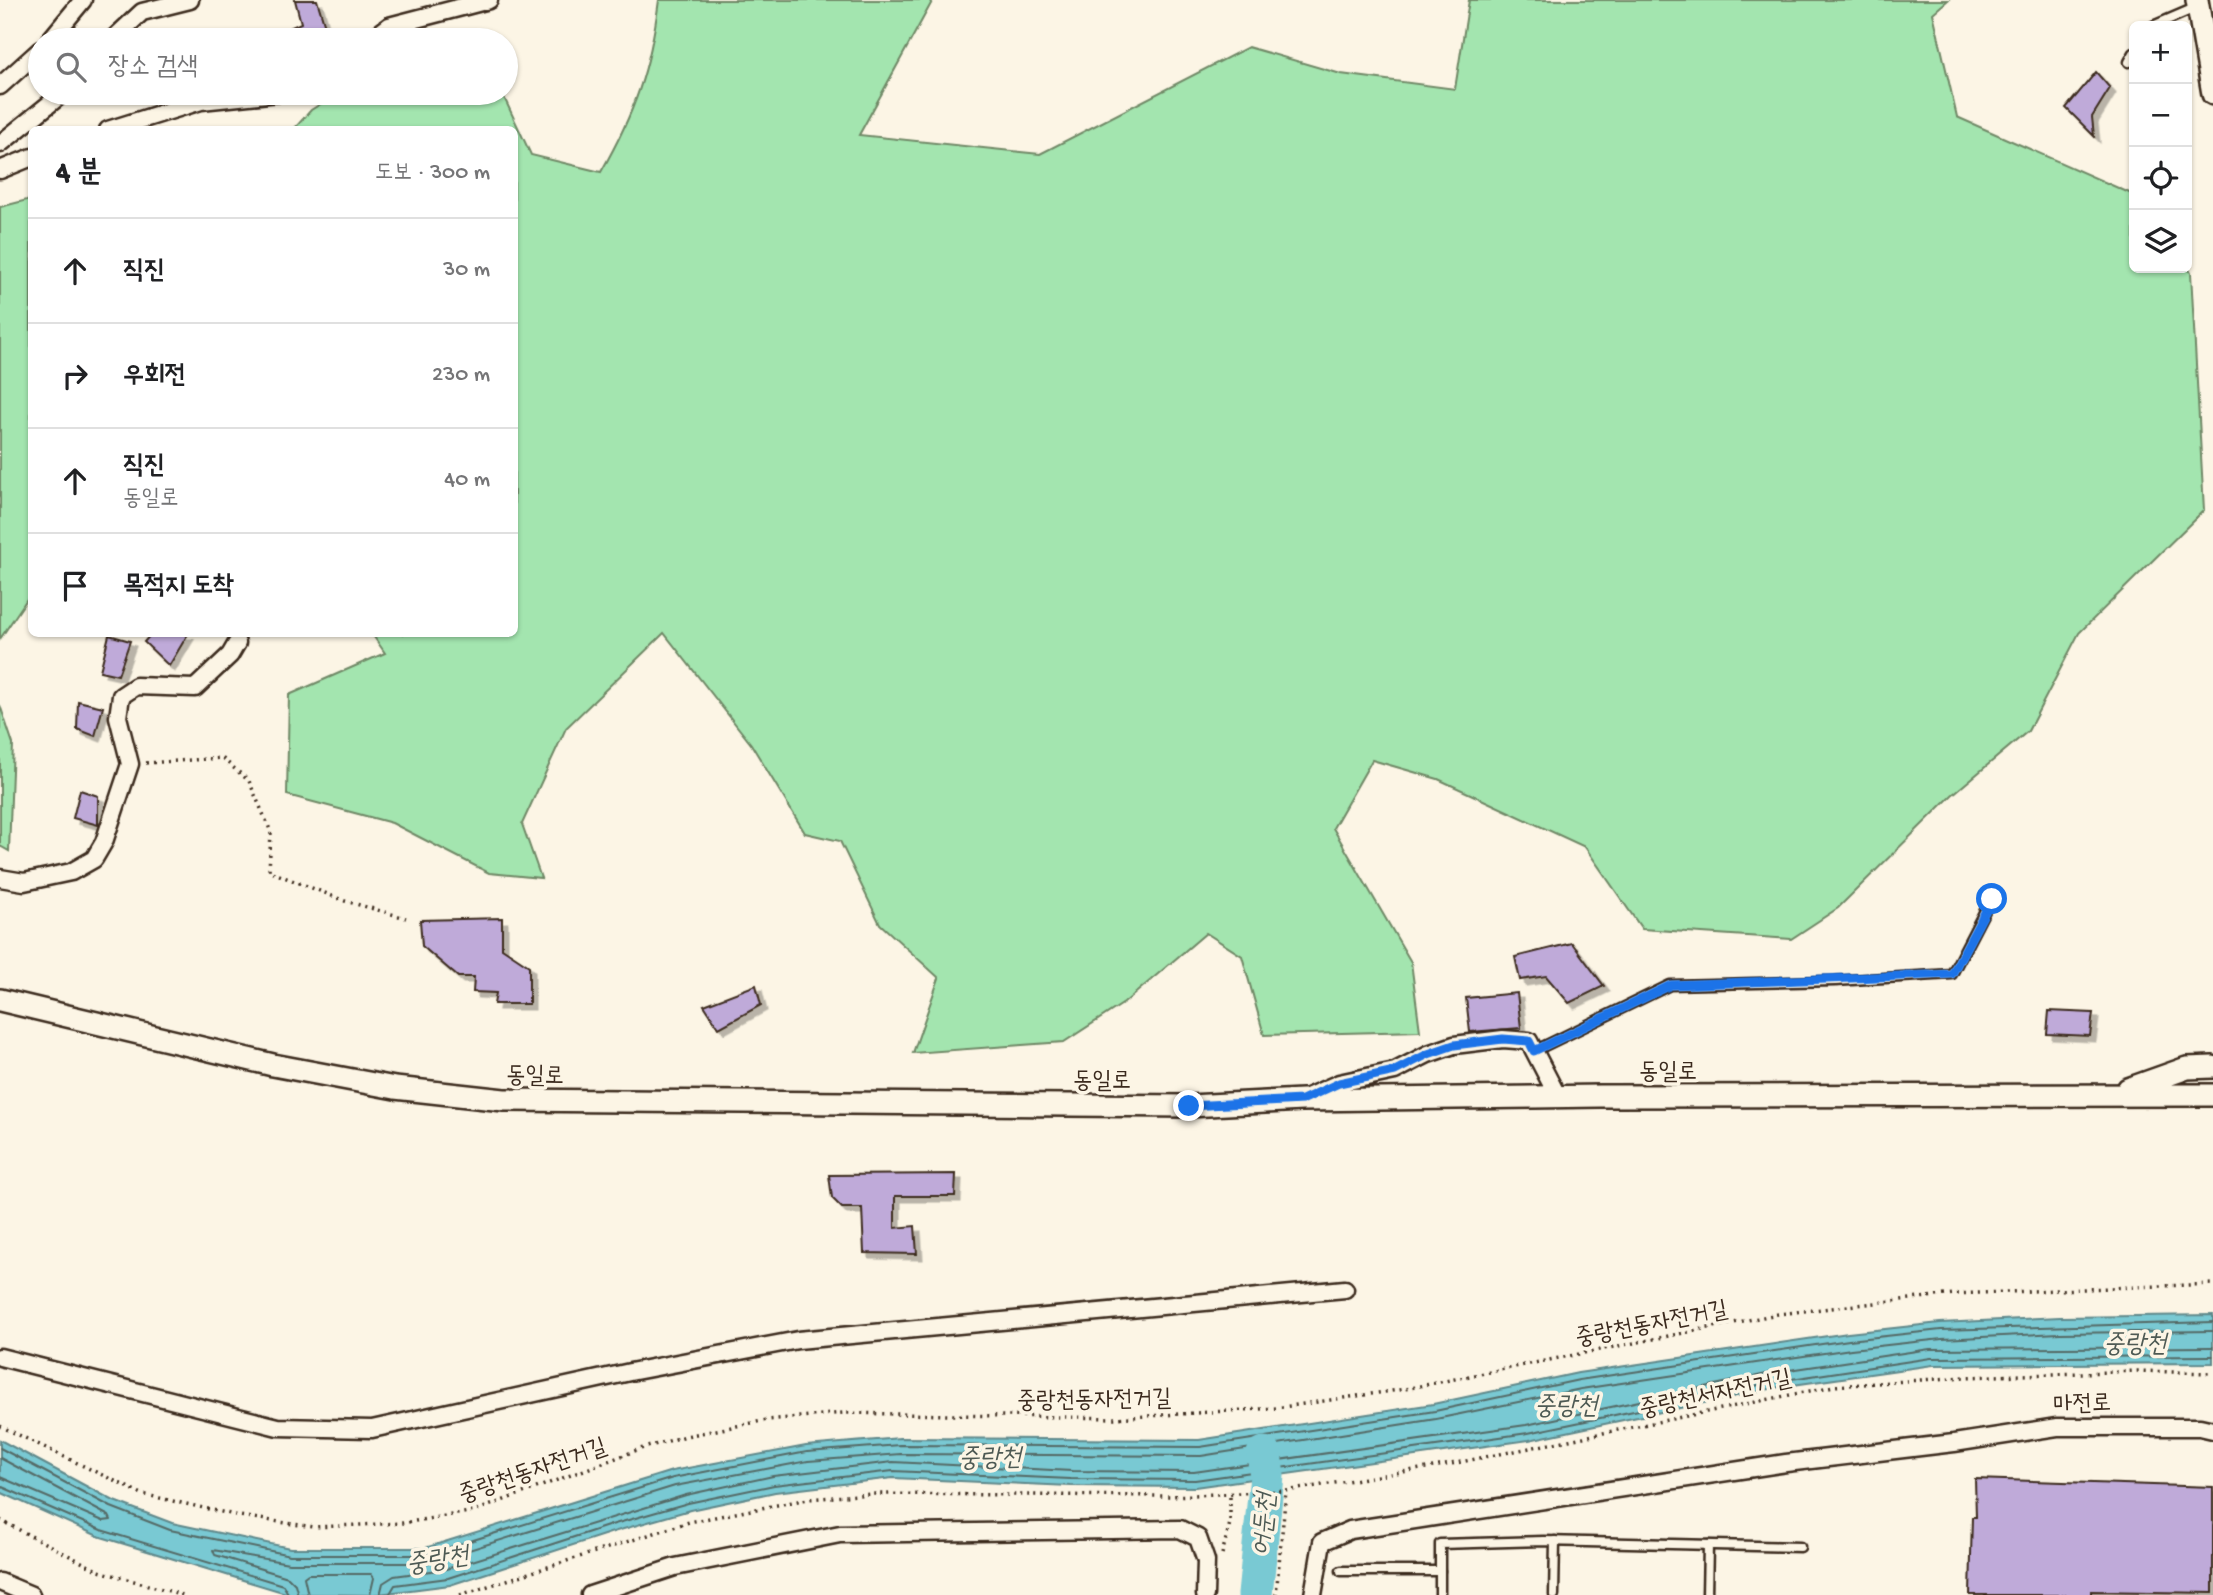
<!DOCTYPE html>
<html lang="ko">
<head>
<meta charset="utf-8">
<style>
  body { margin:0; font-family:"Gochi Hand","Poor Story",sans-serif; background:#f2f2f2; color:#202124 }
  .controls { position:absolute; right:21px; top:21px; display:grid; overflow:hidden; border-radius:10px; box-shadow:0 2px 5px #0004 }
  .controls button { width:63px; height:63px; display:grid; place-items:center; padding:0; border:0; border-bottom:2px solid #e0e0e0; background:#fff; color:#202124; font:35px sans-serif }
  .stop { position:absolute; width:21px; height:21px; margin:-16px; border:5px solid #1a73e8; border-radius:50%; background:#fff }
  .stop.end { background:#1a73e8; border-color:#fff; box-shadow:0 2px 7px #0008 }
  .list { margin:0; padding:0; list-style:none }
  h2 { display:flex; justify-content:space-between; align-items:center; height:91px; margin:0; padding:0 28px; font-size:30px }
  h2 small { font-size:23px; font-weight:400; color:#757577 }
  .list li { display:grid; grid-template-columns:46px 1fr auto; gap:21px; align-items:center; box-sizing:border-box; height:105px; padding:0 28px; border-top:2px solid #e0e0e0 }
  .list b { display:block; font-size:26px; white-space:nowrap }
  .list p { margin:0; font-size:23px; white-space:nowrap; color:#757577 }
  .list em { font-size:23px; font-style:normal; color:#757577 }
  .icon { flex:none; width:38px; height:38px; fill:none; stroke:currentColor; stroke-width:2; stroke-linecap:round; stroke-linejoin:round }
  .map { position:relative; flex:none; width:2213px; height:1595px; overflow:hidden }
  .search { position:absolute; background:#fff; box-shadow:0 2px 5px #0004; left:28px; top:28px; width:490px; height:77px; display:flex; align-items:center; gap:18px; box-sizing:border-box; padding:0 24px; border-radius:38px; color:#757577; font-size:26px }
  .panel { position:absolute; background:#fff; box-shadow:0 2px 5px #0004; left:28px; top:126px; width:490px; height:511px; border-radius:10px }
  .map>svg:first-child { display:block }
</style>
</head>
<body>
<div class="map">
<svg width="2213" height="1595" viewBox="0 0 2213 1595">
  <defs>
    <filter id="shadow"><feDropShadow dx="5.5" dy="5.5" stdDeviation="0" flood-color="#0004"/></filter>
  </defs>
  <rect width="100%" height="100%" fill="#fcf5e5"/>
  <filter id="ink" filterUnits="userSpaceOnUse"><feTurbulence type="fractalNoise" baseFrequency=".0143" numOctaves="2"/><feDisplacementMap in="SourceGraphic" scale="14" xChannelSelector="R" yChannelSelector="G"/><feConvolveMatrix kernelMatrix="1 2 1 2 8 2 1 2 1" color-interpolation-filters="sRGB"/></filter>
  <g filter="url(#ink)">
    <g fill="#a3e5af" stroke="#6f8866" stroke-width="2">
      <path d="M659,0H933L859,135L1040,154L1248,47L1341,74L1455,89L1469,0H1948L1933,13L1957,117L2134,195V268L2187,266L2191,273L2204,510L2079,633L2028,731L1952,795L1838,908L1791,939L1642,929L1585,847L1438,779L1372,760L1333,828L1411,962L1420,1031L1264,1035L1242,956L1206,933L1124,1003L1064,1042L913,1053L939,978L880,924L840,841L805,833L751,744L664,633L566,728L522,824L541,878L489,873L392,823L287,795L289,695L385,653L372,634H514V130L294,129L311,110L338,93H502L531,155L601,172C635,112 650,69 659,0Z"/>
      <path d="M31,199V593L0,639V207Z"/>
      <path d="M0,705L13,744L9,851L0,846Z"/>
    </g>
    <path fill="#79c9d3" stroke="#60898b" stroke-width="2" d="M2213,1315V1363L1933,1365L1779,1387L1529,1440L1195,1487L1071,1486L893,1478L775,1492L690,1510L613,1532L450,1585L371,1595L289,1594L98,1536L0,1492V1440L114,1501L172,1523L290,1548H425L672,1471L806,1446L900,1438L1199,1440L1433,1404L1578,1373L1848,1333L1940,1323L2060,1317Z"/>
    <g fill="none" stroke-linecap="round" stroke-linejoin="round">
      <g stroke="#546a66" stroke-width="2">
        <path d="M0,1448L111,1507L170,1530L290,1555H425L673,1478L807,1452L900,1445L1200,1447L1435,1411L1579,1380L1849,1340L1941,1330L2213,1322"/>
        <path d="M0,1458L109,1516L111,1520L103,1521L0,1477"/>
        <path d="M0,1486L101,1530L283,1585L289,1595"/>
        <path d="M298,1595L295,1584L288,1577L215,1555L213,1550L289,1563H427L675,1486L808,1461L901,1454L1201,1456L1436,1419L1581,1389L1851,1349L1942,1339L2060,1333L2213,1331"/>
        <path d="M308,1595L304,1577L308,1574H371L374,1578L370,1595"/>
        <path d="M380,1595L383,1583L394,1576L446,1569L686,1495L773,1476L893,1462L1072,1471L1194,1472L1526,1425L1776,1372L1930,1349L2213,1347"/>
        <path d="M389,1595L395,1585L448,1578L611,1525L688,1503L774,1485L893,1471L1071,1479L1195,1480L1528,1433L1778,1381L1931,1358L2213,1356"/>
      </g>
      <path stroke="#79c9d3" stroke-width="35" d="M1255,1595L1267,1476L1264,1454"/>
    </g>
    <g fill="#bfaad9" stroke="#3b2a1e" stroke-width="2" filter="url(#shadow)">
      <path d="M295,0H317L327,33L314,40H262L301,23Z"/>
      <path d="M2096,72L2110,88L2092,117L2094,136L2066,108Z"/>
      <path d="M151,634H188L169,666L144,642Z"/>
      <path d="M109,635L130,641L118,675L100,671Z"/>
      <path d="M78,701L103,707L95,736L77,729Z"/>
      <path d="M80,790L98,796V825L73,818Z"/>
      <path d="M502,918V948L529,966V1004H494L496,993L473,992L474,977H458L422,946L420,920Z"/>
      <path d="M1572,943L1604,986L1569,1003L1546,976L1520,980L1515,957Z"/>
      <path d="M756,985L761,1005L719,1028L704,1005Z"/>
      <path d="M1517,993L1521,1028L1470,1032L1466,998Z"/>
      <path d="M2049,1011L2093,1013L2090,1036L2047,1034Z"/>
      <path d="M956,1174L955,1196H895V1228L915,1226L917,1254L864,1253L862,1208H842L832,1198L829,1175Z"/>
      <path d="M1975,1479L2213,1487V1593L2091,1591V1595H1970L1972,1517H1976Z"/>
    </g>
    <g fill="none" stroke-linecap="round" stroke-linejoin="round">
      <g stroke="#3b2a1e" stroke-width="13">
        <g id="service">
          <path d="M2153,26L2195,8"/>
          <path d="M2129,62L2134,53"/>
          <path d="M1534,1051L1670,985L1835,981L1952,974L1991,899"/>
          <path d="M1341,1571H1440"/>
          <path d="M1440,1595V1544L1544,1541L1800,1547"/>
          <path d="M1554,1595L1555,1541"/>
          <path d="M1707,1595L1708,1545"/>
        </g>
      </g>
      <g stroke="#3b2a1e" stroke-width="21">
        <g id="minor">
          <path d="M50,40L83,0"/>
          <path d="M112,40L142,12L190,0"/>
          <path d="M371,40L389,26L489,0"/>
          <path d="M0,86L40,50"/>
          <path d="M108,130L201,101L278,93"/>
          <path d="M0,144L63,93"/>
          <path d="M0,170L32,157"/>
          <path d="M0,878L24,882L71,872L94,859L104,842L130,764L118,717L121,696L136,686L195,688L230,655L237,643"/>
          <path d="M1307,1097L1339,1083L1395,1071L1428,1054L1454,1045L1503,1039L1529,1041L1558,1097"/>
          <path d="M0,1357L278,1427L372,1429L630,1372L798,1340L1345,1289"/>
          <path d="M0,1582L31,1595"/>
          <path d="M590,1595L675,1567L840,1534L1180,1529L1198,1538L1206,1561L1205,1595"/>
          <path d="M1313,1595L1322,1542L1350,1530L1786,1463L1954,1443L2057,1427H2200L2213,1430"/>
        </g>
      </g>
      <g stroke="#3b2a1e" stroke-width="26">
        <g id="tertiary">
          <path d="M2197,0L2213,94"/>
          <path d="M0,1000L273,1065L395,1088L504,1100L1189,1106L1302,1100L1600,1096L2213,1095"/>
          <path d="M2128,1089L2187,1068L2213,1067"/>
        </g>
      </g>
      <g stroke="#3b2a1e" stroke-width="3.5" stroke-dasharray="2 5" stroke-linecap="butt">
        <path d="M146,763L222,758L249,781L271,832L269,871L345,901L406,918"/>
        <path d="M0,1426L142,1494L239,1516L314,1527L403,1523L475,1511L640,1449L686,1436L767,1420L843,1413L1115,1418L1276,1408L1405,1389L1778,1314L1954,1294L2213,1284"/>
        <path d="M0,1520L99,1571L183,1595"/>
        <path d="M1222,1554L1230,1523V1494"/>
        <path d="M460,1595L689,1522L808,1499L871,1494L1171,1496L1286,1491L1451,1464L1834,1386L1965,1377L2138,1371L2213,1373"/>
        <path d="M1276,1595L1286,1491"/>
      </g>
      <use href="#service" stroke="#fcf5e5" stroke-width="8"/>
      <use href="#minor" stroke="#fcf5e5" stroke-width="16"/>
      <use href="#tertiary" stroke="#fcf5e5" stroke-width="21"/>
    </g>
  </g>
  <g fill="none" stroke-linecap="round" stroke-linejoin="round" filter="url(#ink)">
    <path stroke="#1a73e8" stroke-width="9" d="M1189,1106L1302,1100L1339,1083L1395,1071L1428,1054L1454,1045L1503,1039L1529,1041L1534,1051L1671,985L1952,974L1992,899"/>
  </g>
  <g text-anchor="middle" stroke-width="7" stroke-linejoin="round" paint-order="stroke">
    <g font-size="24" fill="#3b2a1e" stroke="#fcf5e5">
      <text x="1668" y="1078">동일로</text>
      <text transform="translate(535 1074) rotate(1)" y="8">동일로</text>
      <text x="1102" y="1087">동일로</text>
      <text transform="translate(1651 1322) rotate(-11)" y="8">중랑천동자전거길</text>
      <text transform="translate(1715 1392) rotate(-12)" y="8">중랑천서자전거길</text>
      <text transform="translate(1094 1398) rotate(-1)" y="8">중랑천동자전거길</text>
      <text transform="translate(2082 1402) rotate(-2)" y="8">마전로</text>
      <text transform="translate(532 1469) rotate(-19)" y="8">중랑천동자전거길</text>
    </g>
    <g font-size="26" font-style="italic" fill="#4e5a54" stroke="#fcf5e5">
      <text x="2135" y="1351">중랑천</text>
      <text x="1566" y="1413">중랑천</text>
      <text transform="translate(990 1456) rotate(-1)" y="9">중랑천</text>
      <text transform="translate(1262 1524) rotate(-85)" y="9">어둔천</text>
      <text transform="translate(437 1558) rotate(-9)" y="9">중랑천</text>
    </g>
  </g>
</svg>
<div class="controls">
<button>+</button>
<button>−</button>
<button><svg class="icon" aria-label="locate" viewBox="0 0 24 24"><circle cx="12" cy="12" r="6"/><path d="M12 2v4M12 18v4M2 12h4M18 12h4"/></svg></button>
<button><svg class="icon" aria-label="layers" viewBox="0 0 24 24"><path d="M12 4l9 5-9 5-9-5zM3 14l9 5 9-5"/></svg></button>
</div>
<div class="stop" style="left:1992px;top:899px"></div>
<div class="stop end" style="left:1189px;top:1106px"></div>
<div class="search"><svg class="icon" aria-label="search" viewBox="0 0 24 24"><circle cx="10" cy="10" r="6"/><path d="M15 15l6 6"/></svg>장소 검색</div>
<section class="panel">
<h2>4 분<small>도보 · 300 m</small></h2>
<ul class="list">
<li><svg class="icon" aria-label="ahead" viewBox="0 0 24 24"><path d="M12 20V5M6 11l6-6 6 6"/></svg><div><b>직진</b></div><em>30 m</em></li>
<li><svg class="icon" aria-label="right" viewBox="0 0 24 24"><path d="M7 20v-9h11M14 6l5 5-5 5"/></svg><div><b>우회전</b></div><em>230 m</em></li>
<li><svg class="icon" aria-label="ahead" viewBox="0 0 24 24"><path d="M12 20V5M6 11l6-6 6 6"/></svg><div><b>직진</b><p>동일로</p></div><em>40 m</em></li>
<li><svg class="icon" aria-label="arrive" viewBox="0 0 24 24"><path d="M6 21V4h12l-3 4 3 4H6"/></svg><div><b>목적지 도착</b></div></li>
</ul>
</section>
</div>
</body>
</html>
